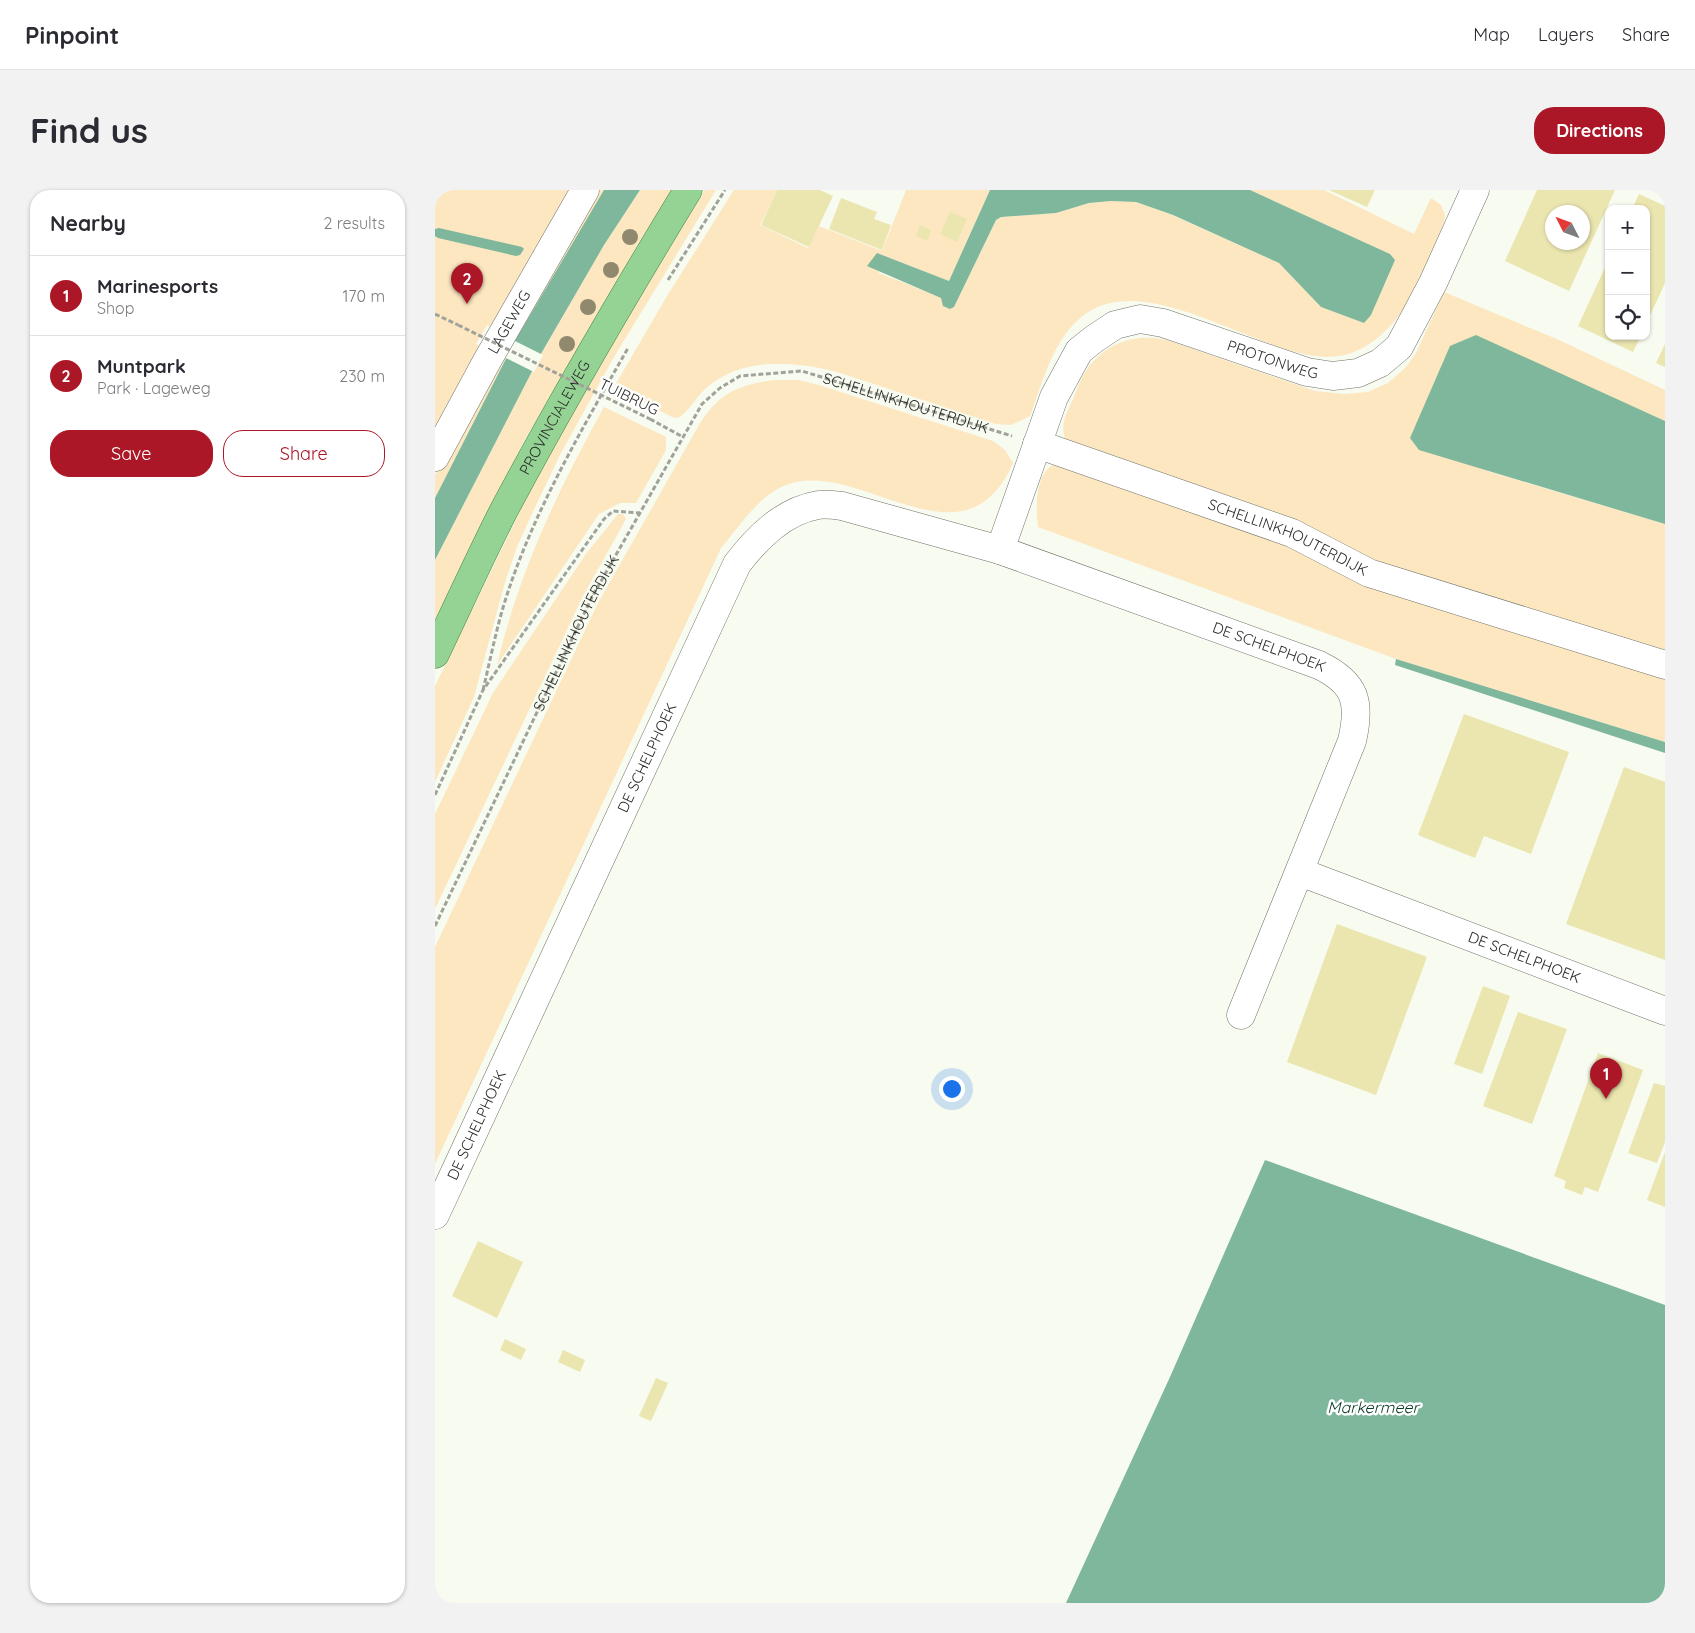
<!DOCTYPE html>
<html lang="en">
<head>
<meta charset="utf-8">
<style>
  body { margin:0; font-family:Quicksand,sans-serif; background:#f2f2f3; color:#2b2b33 }
  .controls { position:absolute; right:15px; top:15px; display:grid; overflow:hidden; border-radius:10px; box-shadow:0 1px 4px #0004 }
  .controls button { width:45px; height:45px; display:grid; place-items:center; padding:0; border:0; border-bottom:1px solid #e1e1e2; background:#fff; color:#2b2b33; font:25px sans-serif }
  .compass { position:absolute; left:1110px; top:15px; width:45px; height:45px; border-radius:50%; background:#fff; box-shadow:0 1px 4px #0004; rotate:312deg }
  .you { position:absolute; left:516px; top:898px; width:18px; height:18px; margin:-12px; border:4px solid #fff; border-radius:50%; background:#1a73e8; box-shadow:0 0 0 8px #1a73e833 }
  .badge { display:grid; place-items:center; width:32px; height:32px; border-radius:50%; background:#ac1728; color:#fff; font-size:16px; font-weight:700 }
  .pin { position:absolute; translate:-50% -41px; filter:drop-shadow(0 1px 2px #0008) }
  .pin::after { content:''; position:absolute; top:26px; width:18px; height:15px; background:inherit; clip-path:polygon(0 0,100% 0,50% 100%) }
  .list { margin:0; padding:0; list-style:none }
  h2 { display:flex; justify-content:space-between; align-items:center; height:65px; margin:0; padding:0 20px; font-size:21px }
  h2 small { font-size:16px; font-weight:400; color:#7c7c81 }
  .list li { display:grid; grid-template-columns:32px 1fr auto; gap:15px; align-items:center; box-sizing:border-box; height:80px; padding:0 20px; border-top:1px solid #e1e1e2 }
  .list b { display:block; font-size:19px; white-space:nowrap }
  .list p { margin:0; font-size:16px; white-space:nowrap; color:#7c7c81 }
  .list em { font-size:16px; font-style:normal; color:#7c7c81 }
  .actions { display:flex; gap:10px; padding:15px 20px }
  .actions a { flex:1; padding:11px 0; border:1px solid #ac1728; border-radius:20px; text-align:center; font-size:18px; color:#ac1728 }
  .actions .main { background:#ac1728; color:#fff }
  .icon { flex:none; width:28px; height:28px; fill:none; stroke:currentColor; stroke-width:2; stroke-linecap:round; stroke-linejoin:round }
  .map { position:relative; flex:none; width:1230px; height:1413px; overflow:hidden; border-radius:20px }
  header { display:flex; align-items:center; gap:30px; box-sizing:border-box; height:70px; padding:0 25px; background:#fff; border-bottom:1px solid #e1e1e2 }
  header strong { font-size:24px }
  nav { display:flex; gap:28px; margin-inline-start:auto; font-size:18px }
  .intro { display:flex; align-items:center; justify-content:space-between; box-sizing:border-box; height:120px; padding:0 30px }
  h1 { margin:0; font-size:35px }
  .button { padding:12px 22px; border-radius:20px; background:#ac1728; color:#fff; font-size:18px; font-weight:700 }
  main { display:flex; gap:30px; padding:0 30px }
  aside { flex:1; background:#fff; border-radius:20px; box-shadow:0 1px 4px #0004 }
  .map>svg:first-child { display:block }
</style>
</head>
<body>
<header>
<strong>Pinpoint</strong>
<nav><a>Map</a><a>Layers</a><a>Share</a></nav>
</header>
<div class="intro"><h1>Find us</h1><a class="button">Directions</a></div>
<main>
<aside>
<h2>Nearby<small>2 results</small></h2>
<ul class="list">
<li><span class="badge">1</span><div><b>Marinesports</b><p>Shop</p></div><em>170 m</em></li>
<li><span class="badge">2</span><div><b>Muntpark</b><p>Park · Lageweg</p></div><em>230 m</em></li>
</ul>
<div class="actions"><a class="main">Save</a><a>Share</a></div>
</aside>
<div class="map">
<svg width="1230" height="1413" viewBox="0 0 1230 1413">
  <rect width="100%" height="100%" fill="#f7fbf0"/>
  <g fill="#fce7c0">
    <path d="M0,0H140L58,138L52,135L41,154L48,158L0,242Z"/>
    <path d="M161,0H170L81,149L0,308V285L11,261Z"/>
    <path d="M205,0H237L202,56L88,253L0,430V370L107,162L169,55Z"/>
    <path d="M270,0H281L179,167L125,265L102,313L82,357L70,392L39,507L0,592V496L103,284L187,134Z"/>
    <path d="M299,0H342L325,35L373,58L384,36L447,61L471,0H555L514,91L442,63L444,83L507,108L519,117L561,30L566,27L621,23L654,13L676,11L701,12L737,25L844,73L886,117L929,133L955,64L815,0H889L979,44L996,8L1006,15L1010,25C1010,40 982,91 974,108C968,122 958,134 947,144C932,158 913,167 892,167C821,166 707,73 644,129C617,153 607,194 595,226L576,235L561,234L402,182C358,171 305,166 269,200C260,209 254,221 243,228L237,227L179,197L232,106Z"/>
    <path d="M1009,102L1124,150L1230,200V231L1200,218L1052,281L1230,334V465L929,371L633,257C624,236 629,229 638,209C642,199 646,187 653,178C672,152 702,143 732,150L880,201L909,204L933,202L953,193L971,177L981,163Z"/>
    <path d="M339,190H363L384,195L558,251L570,260L578,273C529,385 424,267 351,295C324,305 304,337 286,358L0,974V757L163,413L264,235C284,203 303,195 339,190Z"/>
    <path d="M169,217L231,247V260L201,313H185L164,324L62,475C84,382 122,302 169,217Z"/>
    <path d="M621,274L1230,484V552L961,469L603,337C601,319 599,281 621,274Z"/>
    <path d="M183,324H188L191,329L148,406L0,719V624L58,503L151,364Z"/>
  </g>
  <g fill="#7eb79c">
    <path d="M169,0H205L169,55L107,162L0,370V308L81,149Z"/>
    <path d="M555,0H815L955,64L960,70L936,125L929,133L886,117L844,73L738,25L701,12L676,11L654,13L621,23L566,27L561,30L519,117L515,119L508,116L506,108L432,76L442,63L514,91Z"/>
    <path d="M4,38L87,57L89,59L85,65L81,66L3,48L0,46V39Z"/>
    <path d="M1041,145L1230,231V334L984,260L975,248L1015,156Z"/>
    <path d="M961,469L1230,552V563L960,475Z"/>
    <path d="M830,970L1230,1115V1413H631L735,1187Z"/>
  </g>
  <path fill="#f7fbf0" d="M78,150L108,165L99,182L69,167Z"/>
  <g fill="#ebe6af" fill-rule="evenodd">
    <path d="M342,0H385L398,6L374,57L326,35Z"/>
    <path d="M894,0H940L932,17Z"/>
    <path d="M1102,0H1180L1134,101L1070,71ZM1118,22H1148V52H1118Z"/>
    <path d="M1204,4L1230,16V93L1211,134V19H1197Z"/>
    <path d="M406,8L442,22L439,29L456,35L447,60L394,39Z"/>
    <path d="M515,22L532,29L522,52L505,44Z"/>
    <path d="M485,35L496,40L492,51L481,46Z"/>
    <path d="M1174,69V146H1206L1198,162L1143,136Z"/>
    <path d="M1230,154V177L1221,173Z"/>
    <path d="M1029,524L1134,562L1096,664L1049,646L1040,668L983,645Z"/>
    <path d="M1189,577L1230,592V770L1131,734Z"/>
    <path d="M902,734L992,767L941,905L852,872Z"/>
    <path d="M1048,796L1075,806L1047,884L1019,874Z"/>
    <path d="M1083,822L1132,839L1097,934L1048,916Z"/>
    <path d="M1163,863L1208,880L1163,1002L1150,997L1147,1005L1129,998L1131,991L1119,986Z"/>
    <path d="M1219,893L1230,896V952L1222,973L1193,963Z"/>
    <path d="M1230,962V1017L1212,1010Z"/>
    <path d="M43,1051L88,1072L62,1128L17,1106Z"/>
    <path d="M70,1149L91,1159L86,1170L65,1160Z"/>
    <path d="M128,1160L150,1170L145,1182L123,1172Z"/>
    <path d="M221,1188L233,1193L216,1231L204,1226Z"/>
  </g>
  <g fill="none" stroke-linecap="round" stroke-linejoin="round">
    <g stroke="#70736a" stroke-width="29">
      <g id="minor">
        <path id="s2" d="M602,254L857,343L934,383L1230,475"/>
        <path id="s3" d="M0,267L52,171L150,0"/>
        <path id="s4" d="M565,360L884,475C921,493 926,512 917,551L806,825"/>
        <path id="s5" d="M865,682L1230,821"/>
        <path id="s6" d="M0,1025L302,374C322,348 348,321 383,315C390,314 399,315 407,316L565,360L619,207L644,161L659,149L680,135L705,129L728,133L872,182L898,186L923,183L945,173L964,157L998,93L1040,0"/>
      </g>
    </g>
    <g stroke="#418641" stroke-width="29">
      <g id="major">
        <path id="s7" d="M0,464C23,416 45,367 69,320C127,211 189,105 253,0"/>
      </g>
    </g>
    <g stroke="#a0a39b" stroke-width="3" stroke-dasharray="5 2.5" stroke-linecap="butt">
      <path d="M233,90L290,0"/>
      <path d="M0,124L23,135"/>
      <path d="M215,229L248,247"/>
      <path d="M48,500C55,471 61,440 70,411C98,322 147,239 193,158"/>
      <path d="M0,605L48,500L169,329L178,321L205,323"/>
      <path id="s1" d="M0,736L157,407L267,214L285,198L305,186L367,181L577,246"/>
    </g>
    <use href="#minor" stroke="#fff" stroke-width="28"/>
    <use href="#major" stroke="#94d394" stroke-width="28"/>
    <path stroke="#a0a39b" stroke-width="3" stroke-dasharray="5 2.5" stroke-linecap="butt" d="M23,135L215,229"/>
  </g>
  <g fill="#91896d">
    <circle cx="195" cy="47" r="8"/>
    <circle cx="176" cy="80" r="8"/>
    <circle cx="153" cy="117" r="8"/>
    <circle cx="132" cy="154" r="8"/>
  </g>
  <g text-anchor="middle" stroke-width="5" stroke-linejoin="round" paint-order="stroke">
    <g font-size="15" fill="#2c2e2a" stroke="#fff">
      <text dy="5" stroke="none"><textPath href="#s3" startOffset="154">LAGEWEG</textPath></text>
      <text dy="5" stroke="none"><textPath href="#s6" startOffset="1432">PROTONWEG</textPath></text>
      <text transform="translate(194 207) rotate(26)" y="5">TUIBRUG</text>
      <text dy="5" stroke="none"><textPath href="#s1" startOffset="805">SCHELLINKHOUTERDIJK</textPath></text>
      <text dy="5" stroke="none"><textPath href="#s7" startOffset="265">PROVINCIALEWEG</textPath></text>
      <text dy="5" stroke="none"><textPath href="#s2" startOffset="268">SCHELLINKHOUTERDIJK</textPath></text>
      <text dy="5" stroke="none"><textPath href="#s1" startOffset="325">SCHELLINKHOUTERDIJK</textPath></text>
      <text dy="5" stroke="none"><textPath href="#s4" startOffset="286">DE SCHELPHOEK</textPath></text>
      <text dy="5" stroke="none"><textPath href="#s6" startOffset="504">DE SCHELPHOEK</textPath></text>
      <text dy="5" stroke="none"><textPath href="#s5" startOffset="240">DE SCHELPHOEK</textPath></text>
      <text dy="5" stroke="none"><textPath href="#s6" startOffset="99">DE SCHELPHOEK</textPath></text>
    </g>
    <g font-size="16" font-style="italic" fill="#063826" stroke="#fff">
      <text x="938" y="1223">Markermeer</text>
    </g>
  </g>
</svg>
<div class="controls">
<button>+</button>
<button>−</button>
<button><svg class="icon" aria-label="locate" viewBox="0 0 24 24"><circle cx="12" cy="12" r="6"/><path d="M12 2v4M12 18v4M2 12h4M18 12h4"/></svg></button>
</div>
<svg class="compass" viewBox="-18 -18 36 36"><path d="M0-13l5 13h-10z" fill="#e53935"/><path d="M0 13l5-13h-10z" fill="#7c7c81"/></svg>
<div class="you"></div>
<div class="pin badge" style="left:1171px;top:909px">1</div>
<div class="pin badge" style="left:32px;top:114px">2</div>
</div>
</main>
</body>
</html>
